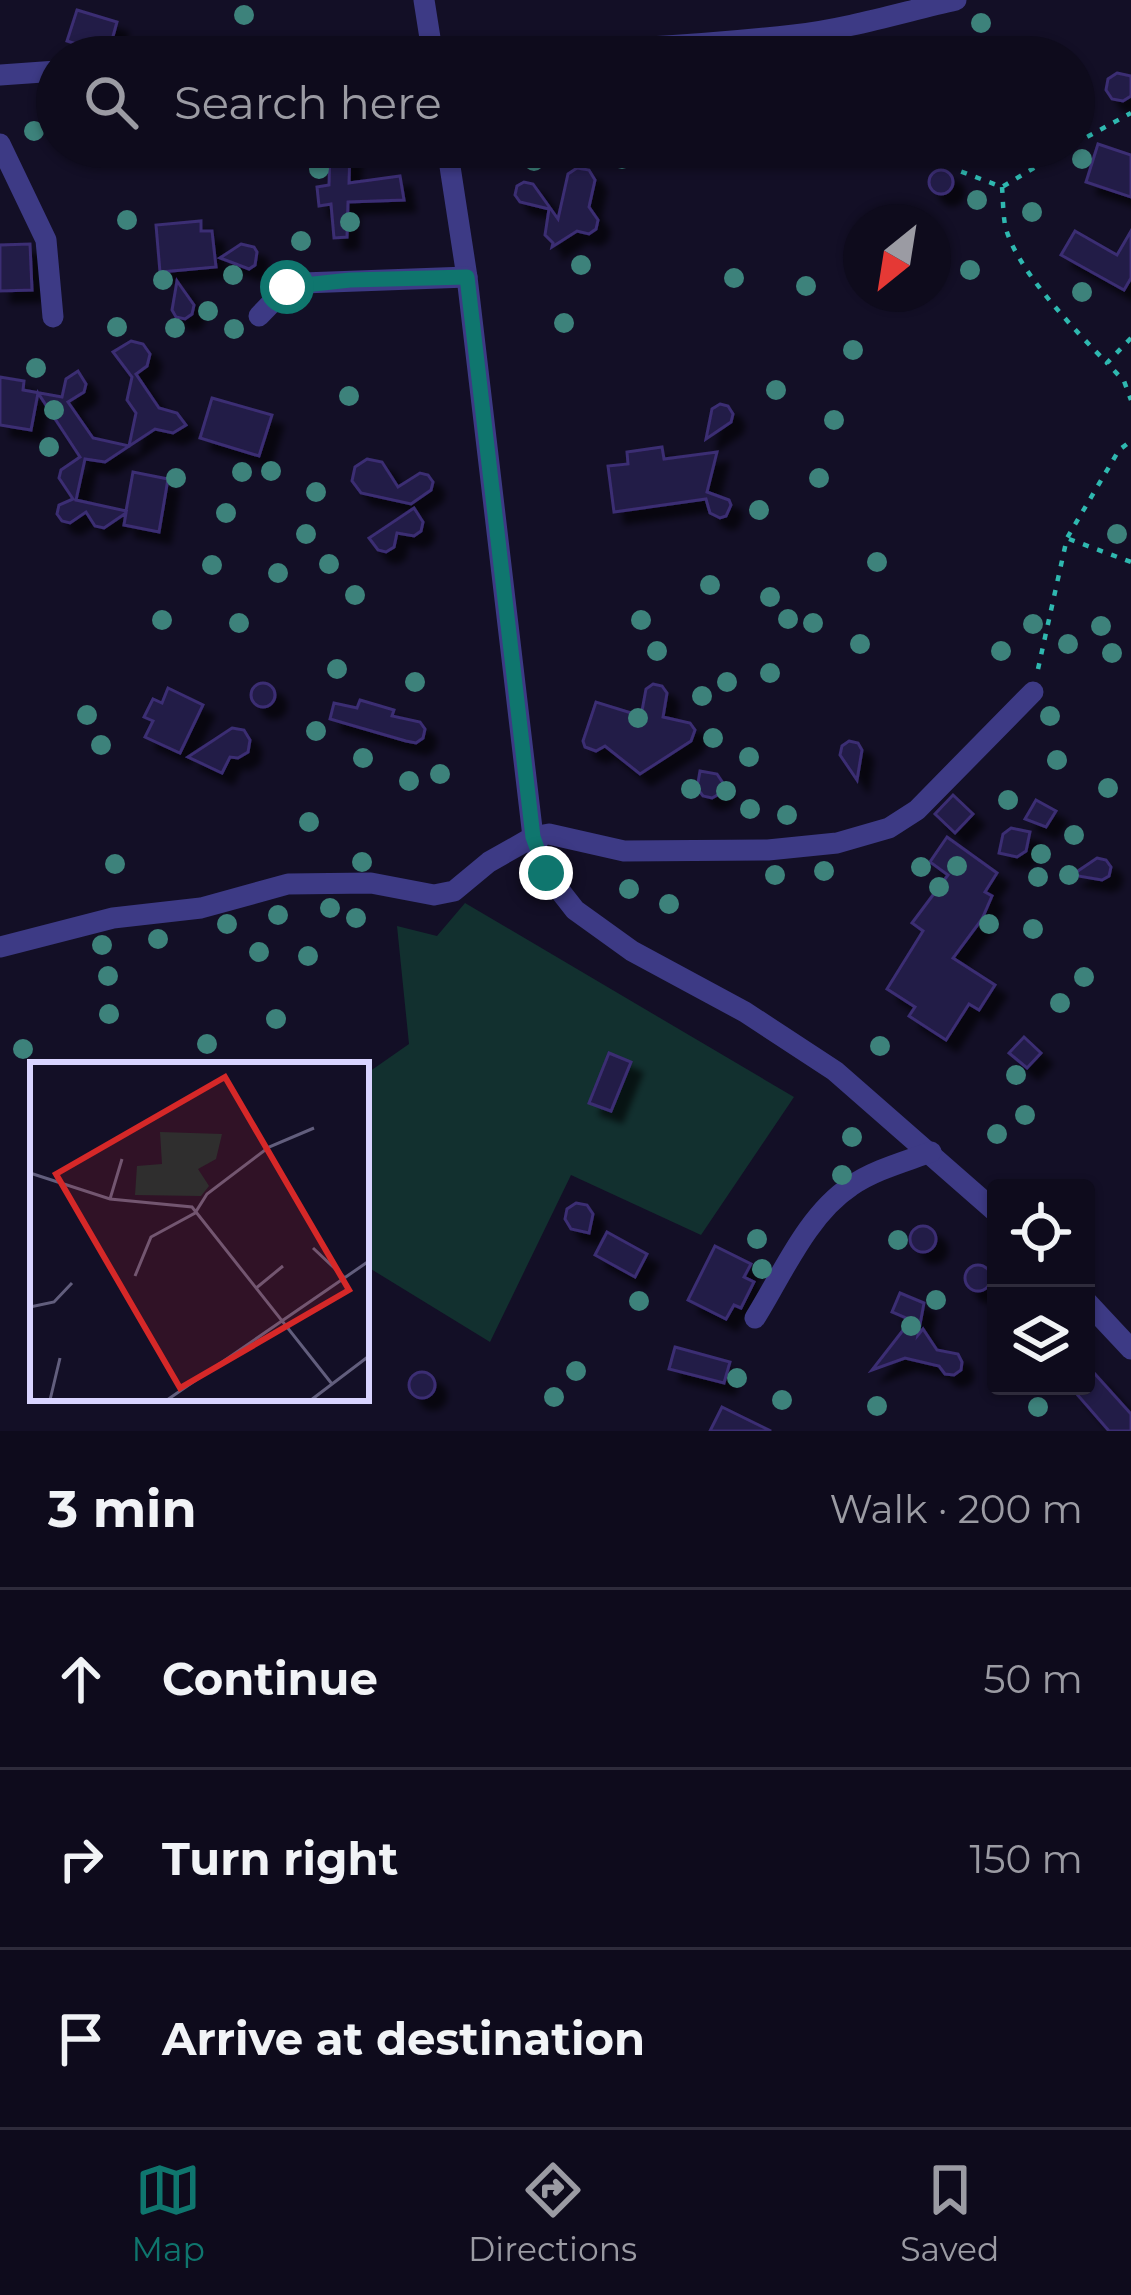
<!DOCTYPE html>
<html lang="en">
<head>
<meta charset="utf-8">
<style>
  body { margin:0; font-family:Montserrat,sans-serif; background:#1c1929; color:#f1f3f6 }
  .controls { position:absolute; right:36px; bottom:36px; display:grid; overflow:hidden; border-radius:12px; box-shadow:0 3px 9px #0004 }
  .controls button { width:108px; height:108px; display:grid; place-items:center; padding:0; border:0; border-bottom:3px solid #2e2b3b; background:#0e0b1c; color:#f1f3f6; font:60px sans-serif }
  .compass { position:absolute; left:843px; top:204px; width:108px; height:108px; border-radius:50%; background:#0e0b1c; box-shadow:0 3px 9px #0004; rotate:210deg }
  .stop { position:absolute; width:36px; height:36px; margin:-27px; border:9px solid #0f766e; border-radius:50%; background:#fff }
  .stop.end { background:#0f766e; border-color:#fff; box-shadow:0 3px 12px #0008 }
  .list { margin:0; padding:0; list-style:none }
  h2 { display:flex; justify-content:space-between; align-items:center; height:156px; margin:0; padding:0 48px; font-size:51px }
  h2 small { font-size:39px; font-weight:400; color:#9b9ba3 }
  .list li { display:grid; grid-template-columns:78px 1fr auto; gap:36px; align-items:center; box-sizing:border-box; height:180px; padding:0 48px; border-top:3px solid #2e2b3b }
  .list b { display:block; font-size:45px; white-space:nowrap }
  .list em { font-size:39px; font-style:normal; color:#9b9ba3 }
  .icon { flex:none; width:66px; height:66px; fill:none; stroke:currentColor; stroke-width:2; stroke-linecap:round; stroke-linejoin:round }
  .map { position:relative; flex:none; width:1131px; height:1431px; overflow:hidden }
  .search { position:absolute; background:#0e0b1c; box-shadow:0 3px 9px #0004; left:36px; right:36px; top:36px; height:132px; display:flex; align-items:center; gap:30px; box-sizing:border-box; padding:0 42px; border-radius:66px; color:#9b9ba3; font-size:45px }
  .sheet { height:696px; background:#0e0b1c }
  nav { display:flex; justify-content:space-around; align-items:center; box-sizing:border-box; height:168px; border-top:3px solid #2e2b3b; background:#0e0b1c; font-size:33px; color:#9b9ba3 }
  nav a { display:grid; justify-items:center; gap:6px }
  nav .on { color:#0f766e }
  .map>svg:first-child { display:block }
</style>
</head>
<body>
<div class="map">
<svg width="1131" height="1431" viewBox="0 0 1131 1431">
  <defs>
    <filter id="shadow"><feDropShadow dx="11" dy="11" stdDeviation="3" flood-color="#0009"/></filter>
  </defs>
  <rect width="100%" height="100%" fill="#130f26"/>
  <path fill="#12302f" d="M465,903L794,1097L701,1235L571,1175L490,1342L366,1266V1074L409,1044L397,926L437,936Z"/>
  <g fill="#241b47" stroke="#3b2d73" stroke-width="3" filter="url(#shadow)">
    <path d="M77,10L117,22L108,54L67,41Z"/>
    <path d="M1117,73L1131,76V96L1123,101L1112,99L1106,90L1108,79Z"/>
    <path d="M1098,144L1131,155V197L1086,182Z"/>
    <path d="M330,147H350L349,183L400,176L404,200L348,202L347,237L334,238L331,204L319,206L317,187L329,185Z"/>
    <path d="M577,168L589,170L595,180L589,207L598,220L596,229L589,234L577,231L552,247L553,243L545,235L549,209L520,202L515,195L517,186L524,182L533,184L558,219L568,174Z"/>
    <circle cx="941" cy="182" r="12"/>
    <path d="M201,221V231H212L216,267L160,272L156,225Z"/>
    <path d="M1075,231L1117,255L1131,231V278L1124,290L1061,255Z"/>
    <path d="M30,244L32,290L0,291V245Z"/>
    <path d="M241,244L254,247L257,252L255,265L249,269L220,258Z"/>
    <path d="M177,281L194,305L192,314L185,319L176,317L172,310Z"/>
    <path d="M131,341L143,344L150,354L147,366L136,374L159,408L177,413L186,425L173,433L155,429L105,462L85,459L76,500L126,511L133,472L168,479L159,532L124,525L126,513L104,528L95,526L86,512L70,523L62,521L57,514L59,505L73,499L59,478L61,470L80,457L38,393L31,430L0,425V377L24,381L23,390L62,397L66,379L78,371L86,384L84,392L68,402L93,438L129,446L136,413L127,400L132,377L113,352Z"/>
    <path d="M212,398L272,415L259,456L200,438Z"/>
    <path d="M720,404L728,406L733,414L731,422L706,439L712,409Z"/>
    <path d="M662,447L664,459L717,452L707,492L729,500L731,505L726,516L720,518L710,513L706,499L614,512L608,466L628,464L627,452Z"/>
    <path d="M367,459L382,462L398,487L420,473L428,475L433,482L431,490L411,504L361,493L352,481L355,467Z"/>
    <path d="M414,508L423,522L421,531L414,536L397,533L394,547L386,552L378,550L369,538Z"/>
    <circle cx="263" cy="695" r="12"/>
    <path d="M653,684L662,686L667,693L663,717L690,723L695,730L691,741L640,774L605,746L596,751L585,747L583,741L596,702L641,716L646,689Z"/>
    <path d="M168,688L203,705L180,753L145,737L153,721L144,717L153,699L162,703Z"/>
    <path d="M360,700L394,710L392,716L420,722L425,729L423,738L416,743L406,741L330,719L334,703L357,708Z"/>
    <path d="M232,728L244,730L250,740L248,752L238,758L230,757L222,773L188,757Z"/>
    <path d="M849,741L858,743L862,750L857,780L840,755L842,746Z"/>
    <path d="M700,771L717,774L723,783L721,793L712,798L703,796L697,788Z"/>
    <path d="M953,795L973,814L955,833L935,814Z"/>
    <path d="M1036,800L1056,811L1046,827L1025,819Z"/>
    <path d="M1011,828L1030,832L1026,851L1017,857L999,853L1003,834Z"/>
    <path d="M947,837L997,873L985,892L992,896L982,919L953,958L995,985L979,1010L969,1004L946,1040L909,1016L915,1007L887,989L923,931L912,923L948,875L930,862Z"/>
    <path d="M1097,858L1106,860L1111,867L1109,876L1102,880L1072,875Z"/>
    <path d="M1024,1037L1041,1053L1027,1068L1009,1053Z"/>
    <path d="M609,1053L631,1062L611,1111L589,1103Z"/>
    <path d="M576,1203L587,1205L593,1214L589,1233L571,1229L565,1219L567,1209Z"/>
    <circle cx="923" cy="1239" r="13"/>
    <path d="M607,1232L647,1254L635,1277L595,1255Z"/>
    <path d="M715,1246L751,1264L744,1277L754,1282L741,1308L734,1305L726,1319L688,1300Z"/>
    <circle cx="978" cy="1278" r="13"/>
    <path d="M900,1293L924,1303L918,1335L923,1329L937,1350L958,1354L962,1362L961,1370L954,1375L945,1374L939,1366L905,1358L872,1370L911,1320L892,1312Z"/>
    <path d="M675,1347L730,1362L724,1383L669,1369Z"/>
    <circle cx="422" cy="1385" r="13"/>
    <path d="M1095,1374L1131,1414V1431H1109L1075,1392Z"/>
    <path d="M722,1407L771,1431H710Z"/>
  </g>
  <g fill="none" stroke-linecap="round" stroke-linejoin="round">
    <g stroke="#2fb8b0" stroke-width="4.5" stroke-dasharray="6 9" stroke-linecap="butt">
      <path d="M890,37L900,57"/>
      <path d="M1074,144L1131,113"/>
      <path d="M946,147L957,170L1002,187L1069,147"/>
      <path d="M1002,187C1003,199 1003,213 1005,225C1015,269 1076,331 1107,363"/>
      <path d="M1131,338L1107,363L1124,381L1131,400"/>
      <path d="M1069,539L1131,562"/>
      <path d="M1038,669L1067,538L1119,450L1131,441"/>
    </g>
    <g stroke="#3d3a85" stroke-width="21">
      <path d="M424,0L433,57"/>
      <path d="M235,57C302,52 369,53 436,53C555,53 677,48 794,35C848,29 903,12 956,0"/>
      <path d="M0,75L57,71"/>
      <path d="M0,144L46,240L53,317"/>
      <path d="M447,147L467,277L533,837L546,873L575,910L632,951L745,1012L835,1071L996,1212"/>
      <path d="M259,316L287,287L303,283L467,277"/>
      <path d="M0,947L113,918L201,908L288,884L371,883L434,895L454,891L489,862L533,837L549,834L624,851L768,850L837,843L889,828L917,810L1033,692"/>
      <path d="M1086,1301L1131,1349"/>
      <path d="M755,1318C782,1275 807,1215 851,1186C874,1170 904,1162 931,1152"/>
    </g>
  </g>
  <g fill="#3d827b">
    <circle cx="244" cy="15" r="10"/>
    <circle cx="981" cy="23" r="10"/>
    <circle cx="34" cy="131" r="10"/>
    <circle cx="622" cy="159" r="10"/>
    <circle cx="1082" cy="159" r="10"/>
    <circle cx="534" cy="161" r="10"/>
    <circle cx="319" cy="169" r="10"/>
    <circle cx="977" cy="200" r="10"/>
    <circle cx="1032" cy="212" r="10"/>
    <circle cx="127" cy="220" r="10"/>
    <circle cx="350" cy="222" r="10"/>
    <circle cx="301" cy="241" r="10"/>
    <circle cx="581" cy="265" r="10"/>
    <circle cx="970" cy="270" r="10"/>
    <circle cx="233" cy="275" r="10"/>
    <circle cx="734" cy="278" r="10"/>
    <circle cx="163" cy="280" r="10"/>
    <circle cx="806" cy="286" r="10"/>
    <circle cx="1082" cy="292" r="10"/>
    <circle cx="208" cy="311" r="10"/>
    <circle cx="564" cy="323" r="10"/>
    <circle cx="117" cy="327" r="10"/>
    <circle cx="175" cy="328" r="10"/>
    <circle cx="234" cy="329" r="10"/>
    <circle cx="853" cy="350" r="10"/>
    <circle cx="36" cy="368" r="10"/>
    <circle cx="776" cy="390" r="10"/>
    <circle cx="349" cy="396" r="10"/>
    <circle cx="54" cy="410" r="10"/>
    <circle cx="834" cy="420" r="10"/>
    <circle cx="49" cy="447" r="10"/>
    <circle cx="271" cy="471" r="10"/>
    <circle cx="242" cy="472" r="10"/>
    <circle cx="176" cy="478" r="10"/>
    <circle cx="819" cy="478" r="10"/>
    <circle cx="316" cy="492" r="10"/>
    <circle cx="759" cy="510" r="10"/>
    <circle cx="226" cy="513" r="10"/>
    <circle cx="306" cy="534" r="10"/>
    <circle cx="1117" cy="534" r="10"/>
    <circle cx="877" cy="562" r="10"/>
    <circle cx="329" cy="564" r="10"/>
    <circle cx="212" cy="565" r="10"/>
    <circle cx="278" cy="573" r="10"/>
    <circle cx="710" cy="585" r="10"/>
    <circle cx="355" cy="595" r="10"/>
    <circle cx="770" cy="597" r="10"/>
    <circle cx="788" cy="619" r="10"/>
    <circle cx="162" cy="620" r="10"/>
    <circle cx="641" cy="620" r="10"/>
    <circle cx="239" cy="623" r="10"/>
    <circle cx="813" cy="623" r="10"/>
    <circle cx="1033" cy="624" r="10"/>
    <circle cx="1101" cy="626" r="10"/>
    <circle cx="860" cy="644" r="10"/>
    <circle cx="1068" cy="644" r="10"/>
    <circle cx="657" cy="651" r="10"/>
    <circle cx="1001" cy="651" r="10"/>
    <circle cx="1112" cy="653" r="10"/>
    <circle cx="337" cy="669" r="10"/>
    <circle cx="770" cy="673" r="10"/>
    <circle cx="415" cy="682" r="10"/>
    <circle cx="727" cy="682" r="10"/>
    <circle cx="702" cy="696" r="10"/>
    <circle cx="87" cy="715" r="10"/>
    <circle cx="1050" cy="716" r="10"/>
    <circle cx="638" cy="718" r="10"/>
    <circle cx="316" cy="731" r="10"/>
    <circle cx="713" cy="738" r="10"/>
    <circle cx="101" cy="745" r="10"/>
    <circle cx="749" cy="757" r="10"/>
    <circle cx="363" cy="758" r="10"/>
    <circle cx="1057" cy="760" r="10"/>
    <circle cx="440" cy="774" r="10"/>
    <circle cx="409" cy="781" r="10"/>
    <circle cx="1108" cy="788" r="10"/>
    <circle cx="691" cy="789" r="10"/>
    <circle cx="726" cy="791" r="10"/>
    <circle cx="1008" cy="800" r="10"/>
    <circle cx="750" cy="809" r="10"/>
    <circle cx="787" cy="815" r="10"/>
    <circle cx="309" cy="822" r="10"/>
    <circle cx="1074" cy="835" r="10"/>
    <circle cx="1041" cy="854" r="10"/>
    <circle cx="362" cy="862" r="10"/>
    <circle cx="115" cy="864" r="10"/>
    <circle cx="957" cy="866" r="10"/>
    <circle cx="921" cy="867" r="10"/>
    <circle cx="824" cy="871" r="10"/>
    <circle cx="775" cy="875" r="10"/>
    <circle cx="1069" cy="875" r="10"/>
    <circle cx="1038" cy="877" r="10"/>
    <circle cx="939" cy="887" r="10"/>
    <circle cx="629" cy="889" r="10"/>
    <circle cx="669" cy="904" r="10"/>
    <circle cx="330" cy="908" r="10"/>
    <circle cx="278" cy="915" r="10"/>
    <circle cx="356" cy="918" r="10"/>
    <circle cx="227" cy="924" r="10"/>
    <circle cx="989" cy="924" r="10"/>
    <circle cx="1033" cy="929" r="10"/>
    <circle cx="158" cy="939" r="10"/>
    <circle cx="102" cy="945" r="10"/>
    <circle cx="259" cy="952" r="10"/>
    <circle cx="308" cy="956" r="10"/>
    <circle cx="108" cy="976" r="10"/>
    <circle cx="1084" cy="977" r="10"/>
    <circle cx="1060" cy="1003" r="10"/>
    <circle cx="109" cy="1014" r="10"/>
    <circle cx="276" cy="1019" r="10"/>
    <circle cx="207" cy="1044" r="10"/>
    <circle cx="880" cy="1046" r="10"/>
    <circle cx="23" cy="1049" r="10"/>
    <circle cx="1016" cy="1075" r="10"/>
    <circle cx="1025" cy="1115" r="10"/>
    <circle cx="997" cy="1134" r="10"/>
    <circle cx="852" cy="1137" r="10"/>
    <circle cx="842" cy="1175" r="10"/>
    <circle cx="757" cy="1239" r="10"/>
    <circle cx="898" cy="1240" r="10"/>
    <circle cx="762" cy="1269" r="10"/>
    <circle cx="936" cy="1300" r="10"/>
    <circle cx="639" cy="1301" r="10"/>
    <circle cx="911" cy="1326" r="10"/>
    <circle cx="576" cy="1371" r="10"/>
    <circle cx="737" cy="1378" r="10"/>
    <circle cx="554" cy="1397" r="10"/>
    <circle cx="782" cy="1400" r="10"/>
    <circle cx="877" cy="1406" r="10"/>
    <circle cx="1038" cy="1407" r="10"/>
  </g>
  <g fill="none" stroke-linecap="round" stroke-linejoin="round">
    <path stroke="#0f766e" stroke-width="15" d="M287,287L350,280L467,277L533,837L546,873"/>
  </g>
  <g transform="translate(30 1062)">
    <rect width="339" height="339" fill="#130f26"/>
    <path d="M130,70L192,72L186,97L168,107L179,124L171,134L105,133L107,104L132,102Z" fill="#12302f"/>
    <path fill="none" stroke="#625e7d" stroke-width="3" d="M0,111L80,137L162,145L302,322M80,137L92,97M283,186L315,216M105,214L121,175L165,151L177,132L239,85L284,66M225,227L253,204M0,245L24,240L42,221M20,338L30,296M137,338L339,199M281,338L339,294"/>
    <path fill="#d62828" fill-opacity="0.15" stroke="#d62828" stroke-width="6" d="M195,15L319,228L150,326L26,112Z"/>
    <rect width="339" height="339" fill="none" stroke="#d9d4ff" stroke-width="6"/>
  </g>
</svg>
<div class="controls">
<button><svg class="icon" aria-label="locate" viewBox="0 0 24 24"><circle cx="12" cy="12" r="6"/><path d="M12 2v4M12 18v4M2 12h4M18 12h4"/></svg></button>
<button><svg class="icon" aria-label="layers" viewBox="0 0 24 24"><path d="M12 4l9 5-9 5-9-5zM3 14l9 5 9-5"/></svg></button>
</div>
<svg class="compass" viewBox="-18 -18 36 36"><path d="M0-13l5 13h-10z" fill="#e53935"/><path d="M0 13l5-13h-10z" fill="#9b9ba3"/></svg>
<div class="stop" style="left:287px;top:287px"></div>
<div class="stop end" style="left:546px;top:873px"></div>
<div class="search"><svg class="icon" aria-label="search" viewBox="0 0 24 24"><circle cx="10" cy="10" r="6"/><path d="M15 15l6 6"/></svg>Search here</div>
</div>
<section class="sheet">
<h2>3 min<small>Walk · 200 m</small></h2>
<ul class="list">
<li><svg class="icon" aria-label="ahead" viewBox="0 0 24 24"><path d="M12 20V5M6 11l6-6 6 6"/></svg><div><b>Continue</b></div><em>50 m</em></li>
<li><svg class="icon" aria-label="right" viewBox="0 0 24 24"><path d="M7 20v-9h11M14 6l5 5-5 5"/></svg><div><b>Turn right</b></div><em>150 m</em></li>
<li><svg class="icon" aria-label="arrive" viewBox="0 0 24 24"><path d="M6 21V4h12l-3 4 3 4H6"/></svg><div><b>Arrive at destination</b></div></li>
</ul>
</section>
<nav>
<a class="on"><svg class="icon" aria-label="map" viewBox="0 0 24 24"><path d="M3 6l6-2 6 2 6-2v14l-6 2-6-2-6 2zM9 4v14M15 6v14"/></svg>Map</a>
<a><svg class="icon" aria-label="directions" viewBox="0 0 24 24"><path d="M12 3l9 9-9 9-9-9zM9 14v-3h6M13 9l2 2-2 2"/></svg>Directions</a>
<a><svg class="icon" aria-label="saved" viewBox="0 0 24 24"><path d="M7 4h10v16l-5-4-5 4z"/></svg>Saved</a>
</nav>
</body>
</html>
